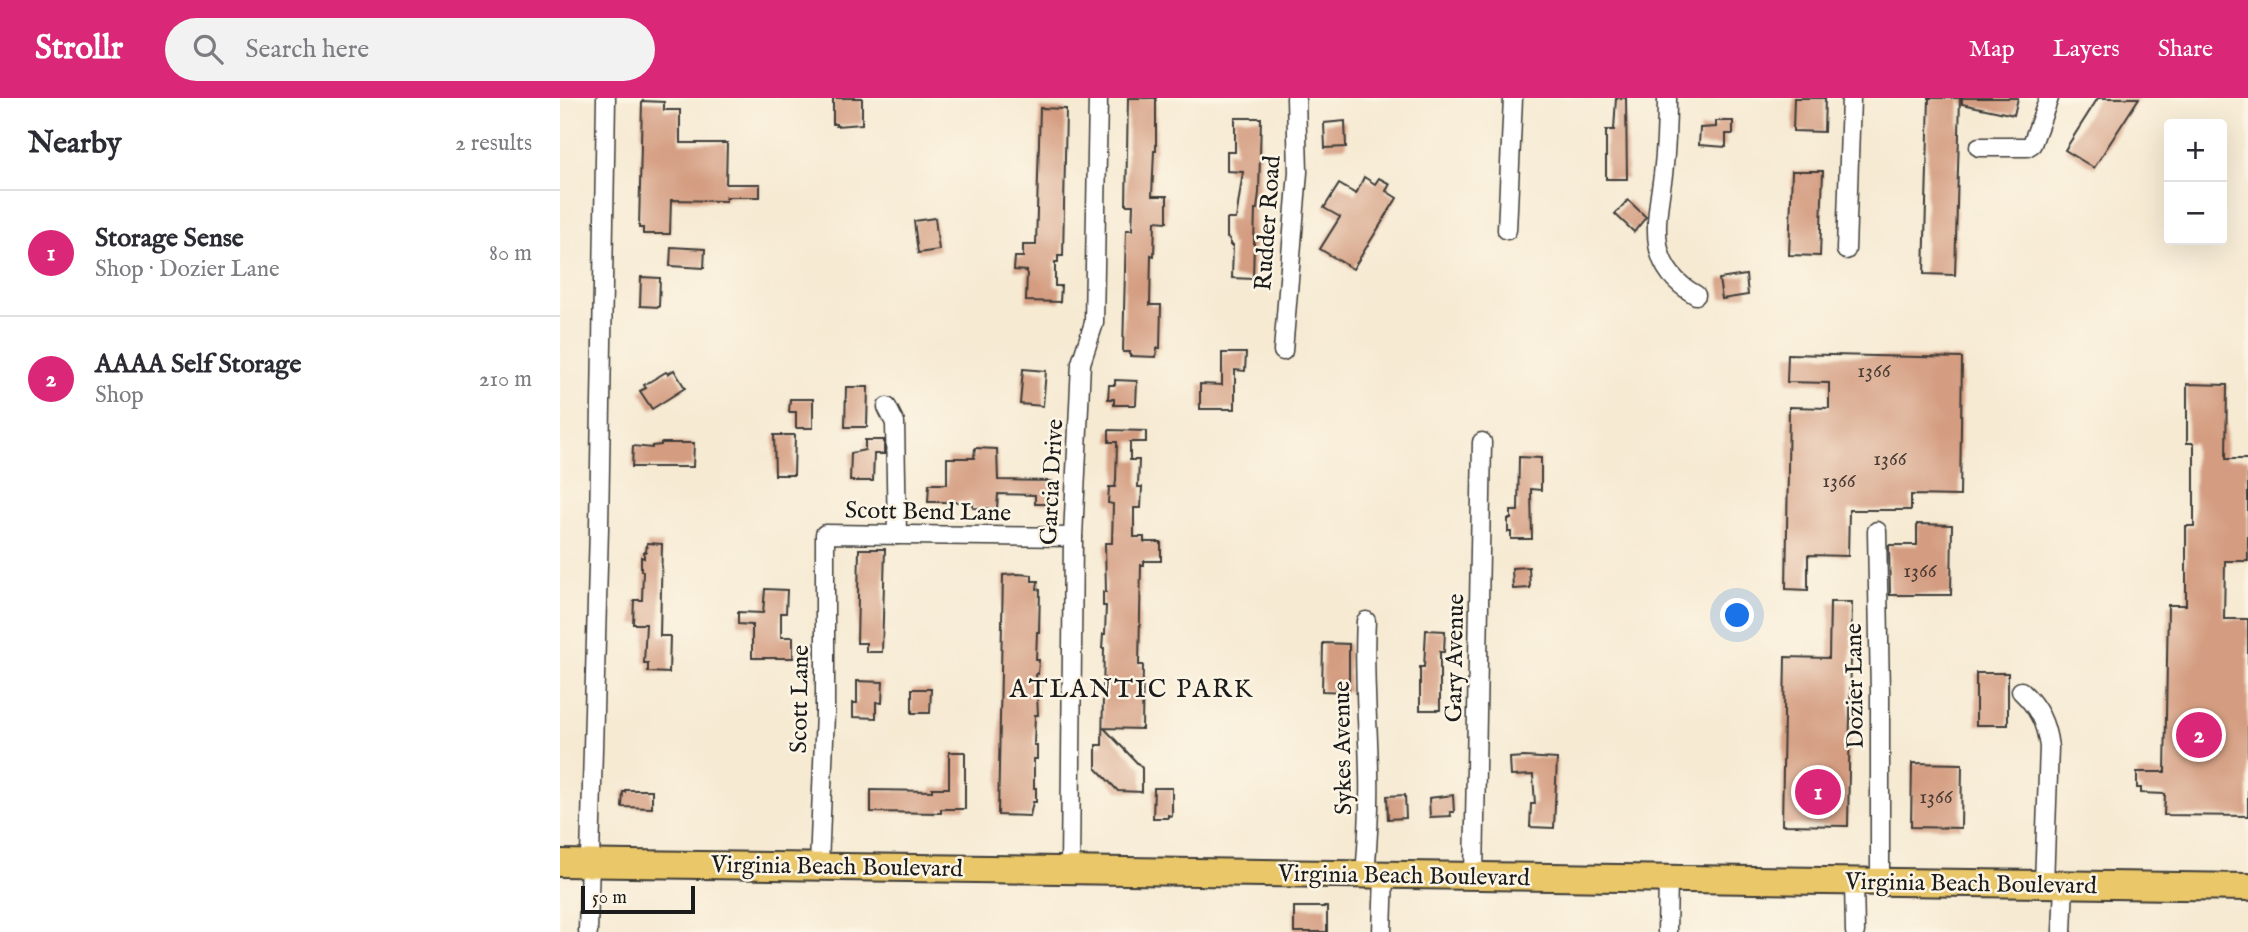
<!DOCTYPE html>
<html lang="en">
<head>
<meta charset="utf-8">
<style>
  body { margin:0; font-family:"IM FELL English",serif; background:#f2f2f3; color:#2b2b33 }
  .controls { position:absolute; right:21px; top:21px; display:grid; overflow:hidden; border-radius:7px; box-shadow:0 7px 28px #0002 }
  .controls button { width:63px; height:63px; display:grid; place-items:center; padding:0; border:0; border-bottom:2px solid #e1e1e2; background:#fff; color:#2b2b33; font:35px sans-serif }
  .scale { position:absolute; left:21px; bottom:18px; width:114px; box-sizing:border-box; padding-left:7px; border:4px solid #1c1c1c; border-top:0; font-size:19px; line-height:24px; white-space:nowrap; color:#1c1c1c; -webkit-text-stroke:5px #fcf5e5; paint-order:stroke }
  .you { position:absolute; left:1178px; top:518px; width:24px; height:24px; margin:-18px; border:5px solid #fff; border-radius:50%; background:#1a73e8; box-shadow:0 0 0 10px #1a73e833 }
  .badge { display:grid; place-items:center; width:46px; height:46px; border-radius:50%; background:#db2777; color:#fff; font-size:23px; font-weight:700 }
  .pin { position:absolute; translate:-50% -50%; border:4px solid #fff; box-shadow:0 2px 7px #0006 }
  .list { margin:0; padding:0; list-style:none }
  h2 { display:flex; justify-content:space-between; align-items:center; height:91px; margin:0; padding:0 28px; font-size:30px }
  h2 small { font-size:23px; font-weight:400; color:#7c7c81 }
  .list li { display:grid; grid-template-columns:46px 1fr auto; gap:21px; align-items:center; box-sizing:border-box; height:126px; padding:0 28px; border-top:2px solid #e1e1e2 }
  .list b { display:block; font-size:26px; white-space:nowrap }
  .list p { margin:0; font-size:23px; white-space:nowrap; color:#7c7c81 }
  .list em { font-size:23px; font-style:normal; color:#7c7c81 }
  .icon { flex:none; width:38px; height:38px; fill:none; stroke:currentColor; stroke-width:2; stroke-linecap:round; stroke-linejoin:round }
  .map { position:relative; flex:none; width:1688px; height:834px; overflow:hidden }
  header { display:flex; align-items:center; gap:42px; box-sizing:border-box; height:98px; padding:0 35px; background:#db2777; color:#fff }
  header strong { font-size:33px }
  nav { display:flex; gap:38px; margin-inline-start:auto; font-size:24px }
  .search { width:490px; height:63px; background:#f2f2f3; display:flex; align-items:center; gap:18px; box-sizing:border-box; padding:0 24px; border-radius:38px; color:#7c7c81; font-size:26px }
  main { display:flex }
  aside { flex:1; background:#fff }
  .map>svg:first-child { display:block }
</style>
</head>
<body>
<header>
<strong>Strollr</strong>
<div class="search"><svg class="icon" aria-label="search" viewBox="0 0 24 24"><circle cx="10" cy="10" r="6"/><path d="M15 15l6 6"/></svg>Search here</div>
<nav><a>Map</a><a>Layers</a><a>Share</a></nav>
</header>
<main>
<aside>
<h2>Nearby<small>2 results</small></h2>
<ul class="list">
<li><span class="badge">1</span><div><b>Storage Sense</b><p>Shop · Dozier Lane</p></div><em>80 m</em></li>
<li><span class="badge">2</span><div><b>AAAA Self Storage</b><p>Shop</p></div><em>210 m</em></li>
</ul>
</aside>
<div class="map">
<svg width="1688" height="834" viewBox="0 0 1688 834">
  <rect width="100%" height="100%" fill="#fcf5e5"/>
  <filter id="ink" filterUnits="userSpaceOnUse"><feTurbulence type="fractalNoise" baseFrequency=".0143" numOctaves="2"/><feDisplacementMap in="SourceGraphic" scale="14" xChannelSelector="R" yChannelSelector="G"/><feConvolveMatrix kernelMatrix="1 2 1 2 8 2 1 2 1" color-interpolation-filters="sRGB"/></filter>
  <filter id="wash" filterUnits="userSpaceOnUse"><feTurbulence type="fractalNoise" baseFrequency=".00686" numOctaves="4" result="noise"/><feDisplacementMap in="SourceGraphic" scale="28" xChannelSelector="R" yChannelSelector="G"/><feGaussianBlur stdDeviation="1.57" result="paint"/><feColorMatrix in="noise" values="0 0 0 0 0 0 0 0 0 0 0 0 0 0 0 0 0 1.4 0 .05"/><feComposite in="paint" operator="in"/></filter>
  <g filter="url(#wash)">
    <rect width="100%" height="100%" fill="#f6ead3"/>
    <g id="blocks">
      <g fill="#d49d81">
        <path d="M273,0H302V26L276,28V26H273Z"/>
        <path d="M568,0H596V53H594L592,98H607V124L595,123L594,158L591,157L590,207H601L600,250H597L596,259L570,258V254H563L566,132H572L573,107H566Z"/>
        <path d="M1056,0H1066L1067,81H1046V32H1054Z"/>
        <path d="M1234,0H1265L1264,34L1233,33Z"/>
        <path d="M1369,0H1400L1395,177L1364,176Z"/>
        <path d="M1402,0H1458L1454,17L1402,6Z"/>
        <path d="M1538,0H1579L1534,70L1505,52Z"/>
        <path d="M82,3L104,4V12H120V45H167L166,86H200V99H166V103L111,102L110,136H83V130H79Z"/>
        <path d="M480,10L506,11L503,158H498V164H495V188H501L500,204L466,203L467,173L454,172L455,159H463V147H476Z"/>
        <path d="M675,20H701L699,95L697,111H695L693,181L672,180L673,147H670V141L667,140V121H676L683,74L667,73V54H675Z"/>
        <path d="M785,23L786,49L765,50L764,25Z"/>
        <path d="M1156,23H1173V36H1166V49L1139,47L1140,30L1156,29Z"/>
        <path d="M1232,73H1263L1260,158L1229,157Z"/>
        <path d="M804,79L815,86L819,80L830,86L826,93L837,100L793,171L760,151L780,119L764,110L779,86L796,96Z"/>
        <path d="M1068,102L1086,119L1074,134L1055,116Z"/>
        <path d="M375,120L379,152L358,155L354,123Z"/>
        <path d="M111,149L145,151L144,170L110,168Z"/>
        <path d="M1186,177L1188,197L1162,201L1159,181Z"/>
        <path d="M81,179L100,180L99,209L80,208Z"/>
        <path d="M662,255H686L685,273L675,272V311H640V286L662,287Z"/>
        <path d="M1228,256L1402,260L1400,398L1351,397V412H1289L1288,458L1248,457V492L1226,491L1229,309L1269,310V285L1227,284Z"/>
        <path d="M463,271L486,273L483,308L460,306Z"/>
        <path d="M114,272L125,290L92,311L80,293L86,290L84,287L106,274L108,276Z"/>
        <path d="M555,282L577,283L576,307H554V301H548L549,287H555Z"/>
        <path d="M1627,286L1667,287L1666,361H1688V463H1665L1664,521H1688V718L1604,717L1605,696L1581,695V690H1577V674H1605L1608,507H1626V428H1634V345H1627Z"/>
        <path d="M286,289H308L307,329H285Z"/>
        <path d="M230,301H253V330H236V314H229Z"/>
        <path d="M549,332L586,333V344H570V362H579L578,389H582L581,410H574V439H584V444H601V463H584V467H581L579,567H583L582,631L544,630L582,670V694L558,693L536,670V647H542L544,550H542L543,536H545L546,508H543V494H546L545,445H552L553,406L548,405L549,389H555L556,383L557,344H549Z"/>
        <path d="M214,337H235L234,377H215Z"/>
        <path d="M305,342H324V356H314L313,383H290L291,355L305,352Z"/>
        <path d="M101,345H134L133,369H72L73,348L92,350V348L101,347Z"/>
        <path d="M415,350L437,351L438,382L491,383L490,406H475V397L438,396L437,411L413,410V404H368L369,386H387V360H414Z"/>
        <path d="M959,359L981,360V392L971,391L972,441H951V434H948V421H951V413H958Z"/>
        <path d="M1357,426L1392,427L1391,497H1330L1329,447H1357Z"/>
        <path d="M87,445L102,446L100,538H110L109,575L88,574V565H84L86,526H73L74,502H82L83,473H81V459L84,460V454H86Z"/>
        <path d="M299,451H325L322,554H306V545H297Z"/>
        <path d="M969,469L970,490L953,491L952,470Z"/>
        <path d="M457,476L472,477V483H478L477,491L480,492L479,534H477L476,562H479L478,576H476L478,617H475L474,647H477V661H474V690H476V704H473L470,718L438,717L443,477Z"/>
        <path d="M205,491L227,492L226,515H221V539H233V560H192V527L178,526V514L203,515Z"/>
        <path d="M1270,504H1292L1288,728L1222,727L1225,559L1269,560Z"/>
        <path d="M866,532L885,533L884,554H880V612H860V569H864Z"/>
        <path d="M763,545L789,546V594L762,593Z"/>
        <rect x="1416" y="575" width="32" height="52"/>
        <path d="M297,583L323,584L322,605L316,604V620L293,619V605H297Z"/>
        <path d="M352,591H371L370,615H352Z"/>
        <path d="M389,654H405V711H381V715L311,714V692L372,693V690H389Z"/>
        <path d="M964,659L997,661L994,730L970,729L971,706H975L973,677L951,678L950,660Z"/>
        <path d="M1352,665L1402,666L1401,730L1351,729Z"/>
        <path d="M594,690H612V718L608,717V720H593Z"/>
        <path d="M65,692H92V710L62,709L63,694H65Z"/>
        <path d="M845,697L846,720L828,721L827,698Z"/>
        <path d="M893,697L894,714H890L891,718L870,719L869,700Z"/>
        <rect x="734" y="809" width="33" height="25"/>
      </g>
    </g>
  </g>
  <g filter="url(#ink)">
    <use href="#blocks" fill-opacity="0" stroke="#3d3b37" stroke-width="2"/>
    <g fill="none" stroke-linecap="round" stroke-linejoin="round">
      <g stroke="#3d3b37" stroke-width="21">
        <g id="minor">
          <path d="M1107,0C1107,26 1106,51 1103,77C1096,125 1085,169 1136,197"/>
          <path d="M1419,49H1467L1472,46L1489,0"/>
          <path d="M947,132L953,0"/>
          <path d="M1286,152L1291,0"/>
          <path d="M723,253L738,74L736,0"/>
          <path d="M327,309L335,325L337,437"/>
          <path d="M1317,433L1320,596V784"/>
          <path d="M1461,593C1478,609 1486,625 1489,649L1484,786"/>
          <path d="M259,768L265,615V436L513,439"/>
          <path d="M510,772L513,439L521,265L534,225L538,0"/>
          <path d="M805,777C808,742 810,708 809,674C808,623 803,573 806,523"/>
          <path d="M914,778L922,344"/>
          <path d="M1294,783L1295,834"/>
          <path d="M28,834L39,430L46,0"/>
          <path d="M822,834L824,777"/>
          <path d="M1107,834L1108,780"/>
          <path d="M1502,834L1504,786"/>
        </g>
      </g>
      <g stroke="#3d3b37" stroke-width="30">
        <path id="primary" d="M0,765L1688,789"/>
      </g>
      <use href="#minor" stroke="#fff" stroke-width="18"/>
      <use href="#primary" stroke="#eac769" stroke-width="26"/>
    </g>
  </g>
  <g text-anchor="middle" stroke-width="5" stroke-linejoin="round" paint-order="stroke">
    <g font-size="21" fill="#4a3c35">
      <text x="1314" y="279">1366</text>
      <text x="1330" y="367">1366</text>
      <text x="1279" y="389">1366</text>
      <text x="1360" y="479">1366</text>
      <text x="1376" y="705">1366</text>
    </g>
    <g font-size="24" fill="#1c1c1c" stroke="#fcf5e5">
      <text transform="translate(707 125) rotate(-86)" y="8">Rudder Road</text>
      <text transform="translate(491 384) rotate(-87)" y="8">Garcia Drive</text>
      <text transform="translate(368 413) rotate(1)" y="8">Scott Bend Lane</text>
      <text transform="translate(894 560) rotate(-89)" y="8">Gary Avenue</text>
      <text transform="translate(1294 588) rotate(-91)" y="8">Dozier Lane</text>
      <text transform="translate(239 601) rotate(-89)" y="8">Scott Lane</text>
      <text transform="translate(782 650) rotate(-91)" y="8">Sykes Avenue</text>
      <text transform="translate(277 768) rotate(1)" y="8">Virginia Beach Boulevard</text>
      <text transform="translate(844 777) rotate(1)" y="8">Virginia Beach Boulevard</text>
      <text transform="translate(1411 785) rotate(1)" y="8">Virginia Beach Boulevard</text>
    </g>
    <g font-size="26" letter-spacing="2" fill="#1c1c1c" stroke="#fcf5e5">
      <text x="572" y="599">ATLANTIC PARK</text>
    </g>
  </g>
</svg>
<div class="controls">
<button>+</button>
<button>−</button>
</div>
<div class="scale">50 m</div>
<div class="you"></div>
<div class="pin badge" style="left:1258px;top:694px">1</div>
<div class="pin badge" style="left:1639px;top:637px">2</div>
</div>
</main>
</body>
</html>
